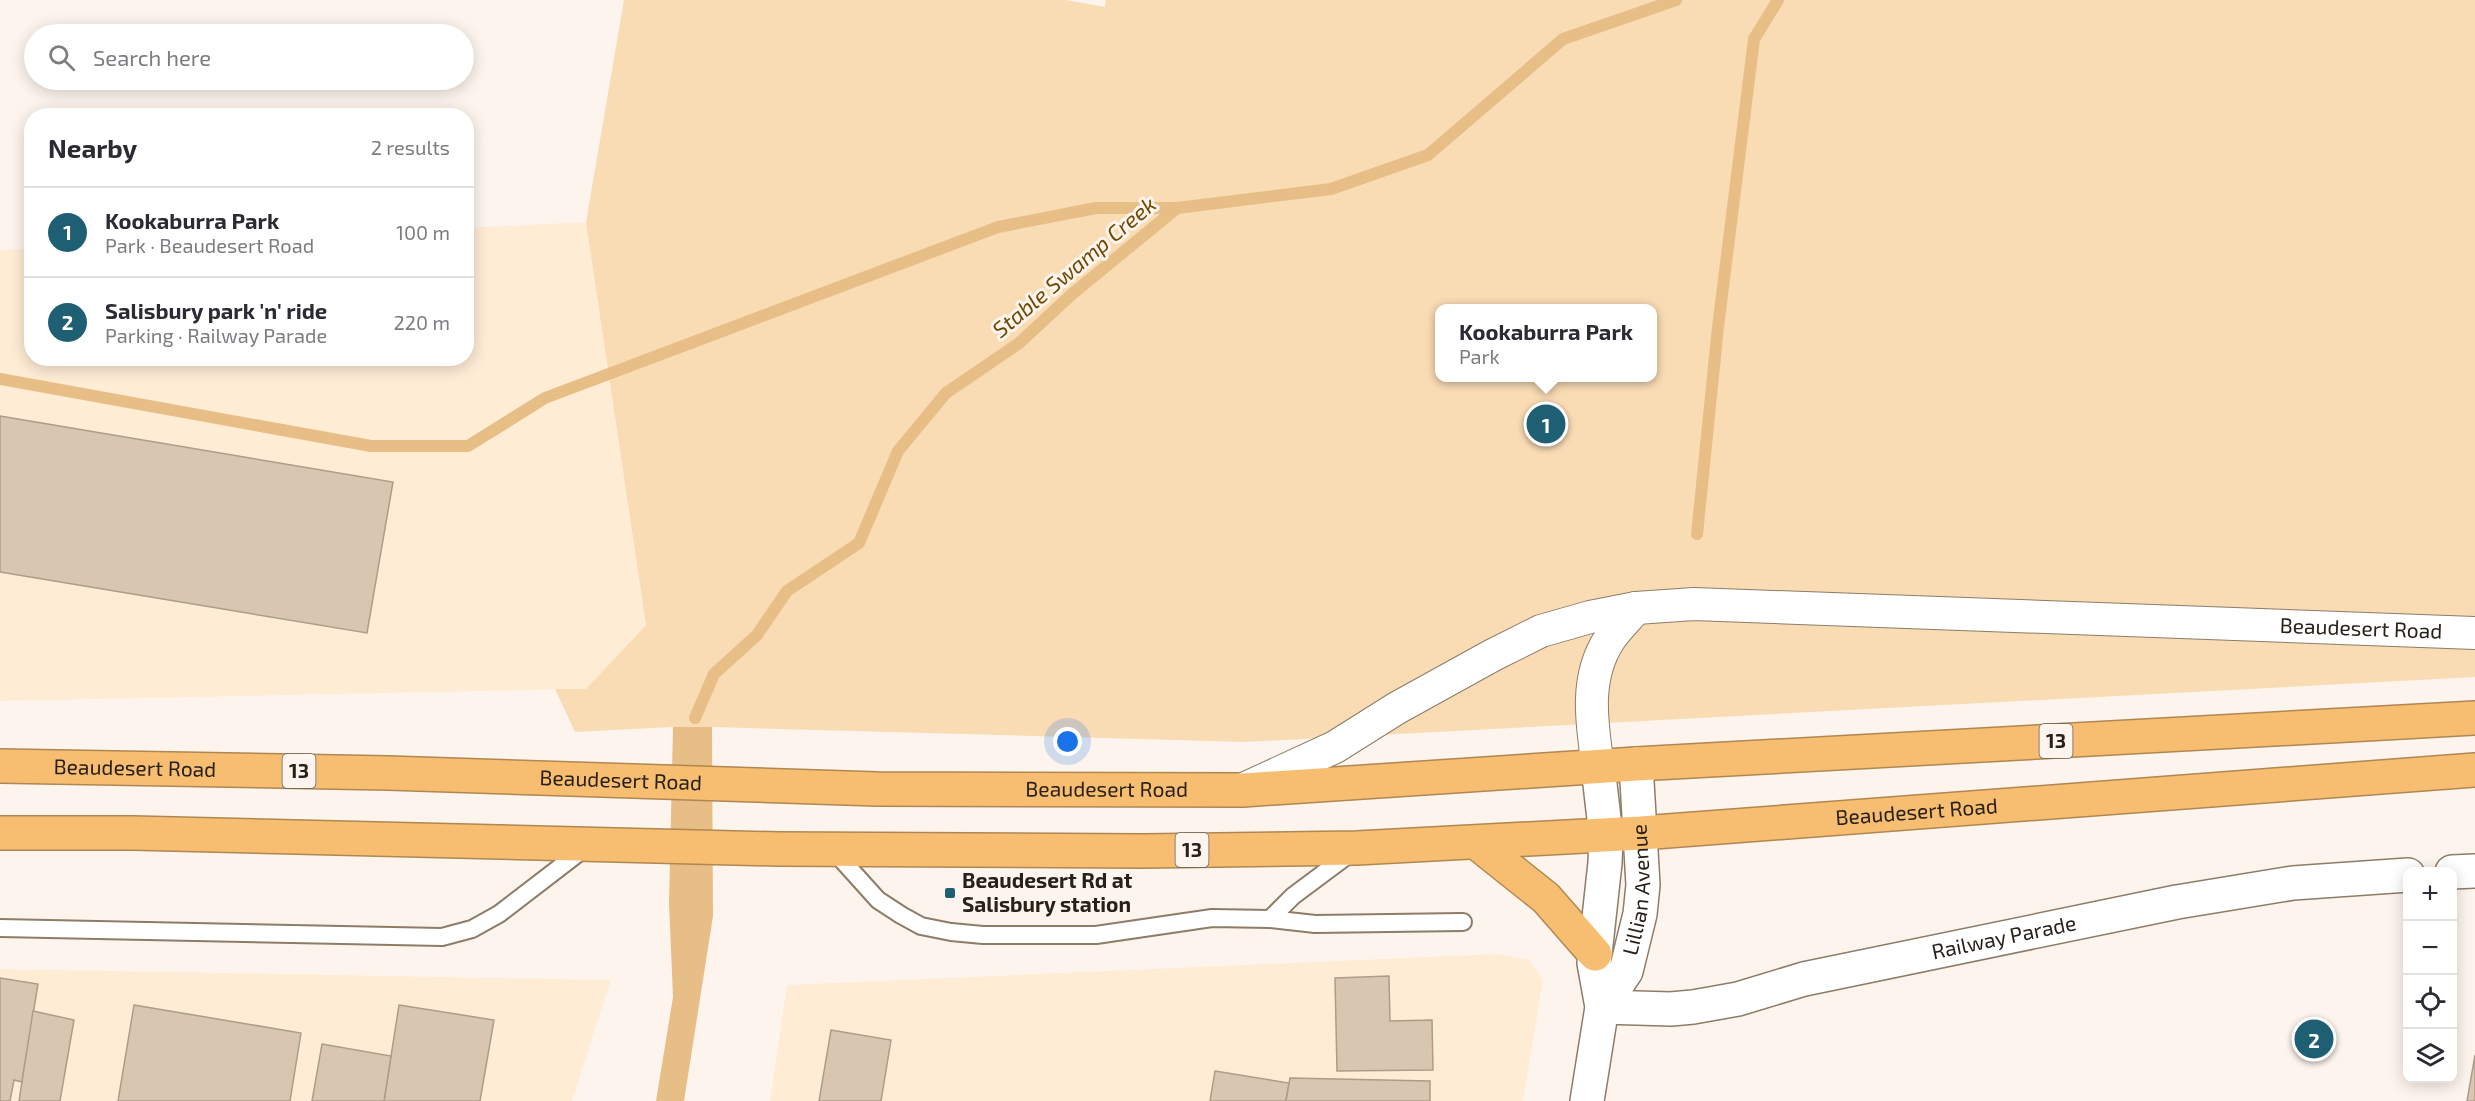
<!DOCTYPE html>
<html lang="en">
<head>
<meta charset="utf-8">
<style>
  body { margin:0; font-family:"Exo 2",sans-serif; background:#f7f7f7; color:#2b2b33 }
  .controls { position:absolute; right:18px; bottom:18px; display:grid; overflow:hidden; border-radius:12px; box-shadow:0 3px 15px #0003 }
  .controls button { width:54px; height:54px; display:grid; place-items:center; padding:0; border:0; border-bottom:2px solid #e1e1e2; background:#fff; color:#2b2b33; font:30px sans-serif }
  .you { position:absolute; left:1068px; top:742px; width:21px; height:21px; margin:-15px; border:4px solid #fff; border-radius:50%; background:#1a73e8; box-shadow:0 0 0 9px #1a73e833 }
  .badge { display:grid; place-items:center; width:39px; height:39px; border-radius:50%; background:#1f5f74; color:#fff; font-size:20px; font-weight:700 }
  .pin { position:absolute; translate:-50% -50%; border:3px solid #fff; box-shadow:0 2px 6px #0006 }
  .popup { position:absolute; left:1435px; top:304px; width:222px; height:78px; box-sizing:border-box; display:grid; place-content:center; border-radius:12px; background:#fff; filter:drop-shadow(0 2px 4px #0005); font-size:20px; white-space:nowrap; color:#7c7c81 }
  .popup b { font-size:22px; color:#2b2b33 }
  .popup::after { content:''; position:absolute; left:50%; top:100%; margin-left:-12px; border:12px solid transparent; border-top-color:#fff }
  .list { margin:0; padding:0; list-style:none }
  h2 { display:flex; justify-content:space-between; align-items:center; height:78px; margin:0; padding:0 24px; font-size:26px }
  h2 small { font-size:20px; font-weight:400; color:#7c7c81 }
  .list li { display:grid; grid-template-columns:39px 1fr auto; gap:18px; align-items:center; box-sizing:border-box; height:90px; padding:0 24px; border-top:2px solid #e1e1e2 }
  .list b { display:block; font-size:22px; white-space:nowrap }
  .list p { margin:0; font-size:20px; white-space:nowrap; color:#7c7c81 }
  .list em { font-size:20px; font-style:normal; color:#7c7c81 }
  .icon { flex:none; width:33px; height:33px; fill:none; stroke:currentColor; stroke-width:2; stroke-linecap:round; stroke-linejoin:round }
  .map { position:relative; flex:none; width:2475px; height:1101px; overflow:hidden }
  .search { position:absolute; background:#fff; box-shadow:0 3px 15px #0003; left:24px; top:24px; width:450px; height:66px; display:flex; align-items:center; gap:15px; box-sizing:border-box; padding:0 21px; border-radius:33px; color:#7c7c81; font-size:22px }
  .panel { position:absolute; background:#fff; box-shadow:0 3px 15px #0003; left:24px; top:108px; width:450px; height:258px; border-radius:24px }
  .map>svg:first-child { display:block }
</style>
</head>
<body>
<div class="map">
<svg width="2475" height="1101" viewBox="0 0 2475 1101">
  <rect width="100%" height="100%" fill="#fdf5ed"/>
  <g fill="#ffecd5">
    <path d="M586,222L646,625L586,689L0,701V250L31,248L32,358H466L467,228Z"/>
    <path d="M1496,954L1529,960L1543,980L1523,1101H770L787,985Z"/>
    <path d="M0,969L611,980L572,1101H0Z"/>
  </g>
  <path fill="#f9dbb4" fill-rule="evenodd" d="M624,0H1066L1105,7L1106,0H2475V677L1245,742L712,727H672L575,732L555,689H586L646,625L586,222ZM1440,308H1652V378H1440Z"/>
  <path fill="#e8be87" d="M673,727H712L713,916L684,1101H656L673,997L669,903Z"/>
  <g fill="none" stroke-linecap="round" stroke-linejoin="round">
    <g stroke="#e8be87" stroke-width="12">
      <path d="M0,379L371,446H468L545,398L998,227L1096,208H1177"/>
      <path d="M1697,534L1718,327L1754,39L1778,0"/>
      <path d="M695,718L714,674L757,635L787,591L859,543L898,451L946,393L1018,344L1071,295L1177,208L1331,189L1428,155L1563,39L1676,0"/>
    </g>
  </g>
  <g fill="#d8c6b1" stroke="#ad9c88" stroke-width="1.5">
    <path d="M0,416L393,482L367,633L0,572Z"/>
    <path d="M1389,976L1390,1021L1432,1020L1433,1070L1337,1071L1335,978Z"/>
    <path d="M0,978L38,984L22,1082L14,1080L10,1101H0Z"/>
    <path d="M134,1005L301,1033L290,1101H118Z"/>
    <path d="M399,1005L494,1020L480,1101H384Z"/>
    <path d="M33,1011L74,1020L60,1101H19Z"/>
    <path d="M831,1030L891,1040L881,1101H819Z"/>
    <path d="M322,1044L391,1056L384,1101H312Z"/>
    <path d="M2475,1055V1101H2467Z"/>
    <path d="M1215,1071L1289,1083L1286,1101H1210Z"/>
    <path d="M1290,1078L1430,1081V1101H1286Z"/>
  </g>
  <g fill="none" stroke-linecap="round" stroke-linejoin="round">
    <g stroke="#8d7c68" stroke-width="20">
      <g id="lane">
        <path d="M833,850L878,900L901,915L921,926L951,932L983,935H1096L1212,918L1270,919L1293,896L1352,852"/>
        <path d="M1270,919L1315,924L1463,922"/>
        <path d="M0,928L442,937L472,929L499,914L585,848"/>
      </g>
    </g>
    <g stroke="#8d7c68" stroke-width="34">
      <g id="street">
        <path d="M1598,767C1592,724 1584,679 1609,640C1616,629 1627,619 1636,608"/>
        <path id="s1" d="M1246,788L1335,747L1397,708L1493,655L1541,631L1590,617L1636,608L1694,604L2475,633"/>
      </g>
    </g>
    <g stroke="#8d7c68" stroke-width="36">
      <g id="secondary">
        <path d="M2452,872L2475,871"/>
        <path id="s2" d="M1602,1007L1671,1009L1693,1007L1738,999L1804,979L2177,902L2293,883L2408,875"/>
        <path id="s3" d="M1602,1007L1626,971L1640,914L1643,885L1636,764"/>
        <path d="M1587,1101L1602,1007L1594,963L1605,863L1606,836L1598,767"/>
      </g>
    </g>
    <g stroke="#af8752" stroke-width="36">
      <g id="highway">
        <path id="s4" d="M0,766L388,773L877,789L1243,790L1636,764L2475,718"/>
        <path id="s5" d="M0,833H133L778,849L1144,851L1357,848L1641,833L2475,770"/>
        <path d="M1477,843L1546,898L1595,954"/>
      </g>
    </g>
    <use href="#lane" stroke="#fff" stroke-width="16"/>
    <use href="#street" stroke="#fff" stroke-width="32"/>
    <use href="#secondary" stroke="#fff" stroke-width="33"/>
    <use href="#highway" stroke="#f7be71" stroke-width="33"/>
  </g>
  <rect fill="#1f5f74" stroke="#fdf5ed" stroke-width="2" x="944" y="887" width="12" height="12" rx="3"/>
  <g text-anchor="middle" stroke-width="6" stroke-linejoin="round" paint-order="stroke">
    <g fill="#fdf5ed" stroke="#686159" stroke-width="1.5">
      <rect x="2039.5" y="724" width="33" height="34" rx="4.5"/>
      <rect x="282.5" y="754" width="33" height="34" rx="4.5"/>
      <rect x="1175.5" y="833" width="33" height="34" rx="4.5"/>
    </g>
    <g font-size="20" font-weight="bold" fill="#282119">
      <text x="2056" y="748">13</text>
      <text x="299" y="778">13</text>
      <text x="1192" y="857">13</text>
    </g>
    <g font-size="21" fill="#282119" stroke="#fdf5ed">
      <text dy="7" stroke="none"><textPath href="#s1" startOffset="1158">Beaudesert Road</textPath></text>
      <text dy="7" stroke="none"><textPath href="#s4" startOffset="135">Beaudesert Road</textPath></text>
      <text dy="7" stroke="none"><textPath href="#s4" startOffset="621">Beaudesert Road</textPath></text>
      <text dy="7" stroke="none"><textPath href="#s4" startOffset="1107">Beaudesert Road</textPath></text>
      <text dy="7" stroke="none"><textPath href="#s5" startOffset="1918">Beaudesert Road</textPath></text>
      <text dy="7" stroke="none"><textPath href="#s3" startOffset="126">Lillian Avenue</textPath></text>
      <text dy="7" stroke="none"><textPath href="#s2" startOffset="410">Railway Parade</textPath></text>
    </g>
    <g font-size="21" font-weight="bold" fill="#282119" stroke="#fdf5ed" text-anchor="start">
      <text x="962" y="888">Beaudesert Rd at<tspan x="962" dy="24">Salisbury station</tspan></text>
    </g>
    <g font-size="22" font-style="italic" fill="#704801" stroke="#fdf5ed">
      <text transform="translate(1074 267) rotate(-40)" y="8">Stable Swamp Creek</text>
    </g>
  </g>
</svg>
<div class="controls">
<button>+</button>
<button>−</button>
<button><svg class="icon" aria-label="locate" viewBox="0 0 24 24"><circle cx="12" cy="12" r="6"/><path d="M12 2v4M12 18v4M2 12h4M18 12h4"/></svg></button>
<button><svg class="icon" aria-label="layers" viewBox="0 0 24 24"><path d="M12 4l9 5-9 5-9-5zM3 14l9 5 9-5"/></svg></button>
</div>
<div class="you"></div>
<div class="pin badge" style="left:1546px;top:424px">1</div>
<div class="popup"><b>Kookaburra Park</b>Park</div>
<div class="pin badge" style="left:2314px;top:1039px">2</div>
<div class="search"><svg class="icon" aria-label="search" viewBox="0 0 24 24"><circle cx="10" cy="10" r="6"/><path d="M15 15l6 6"/></svg>Search here</div>
<section class="panel">
<h2>Nearby<small>2 results</small></h2>
<ul class="list">
<li><span class="badge">1</span><div><b>Kookaburra Park</b><p>Park · Beaudesert Road</p></div><em>100 m</em></li>
<li><span class="badge">2</span><div><b>Salisbury park 'n' ride</b><p>Parking · Railway Parade</p></div><em>220 m</em></li>
</ul>
</section>
</div>
</body>
</html>
